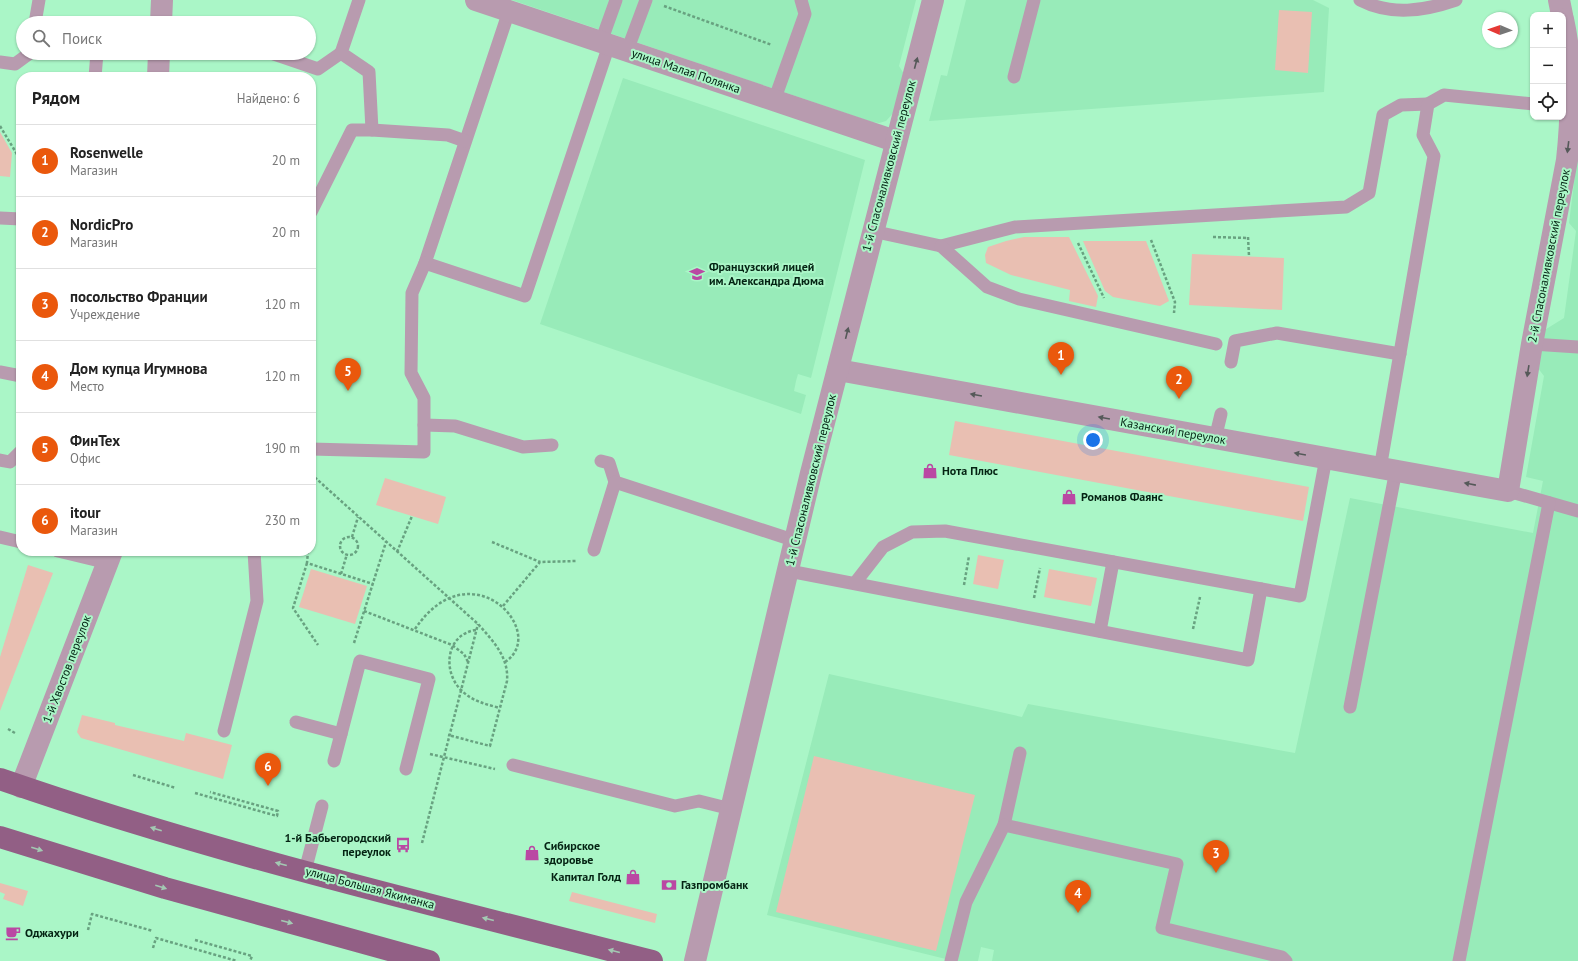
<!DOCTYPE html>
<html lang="ru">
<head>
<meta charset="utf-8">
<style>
  body { margin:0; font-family:"PT Sans",sans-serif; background:#f2f2f2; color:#222 }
  .controls { position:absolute; right:12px; top:12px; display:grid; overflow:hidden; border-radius:8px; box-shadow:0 1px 3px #0004 }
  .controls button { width:36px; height:36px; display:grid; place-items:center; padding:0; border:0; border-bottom:1px solid #e0e0e0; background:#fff; color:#222; font:20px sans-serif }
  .compass { position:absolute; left:1482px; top:12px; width:36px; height:36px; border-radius:50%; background:#fff; box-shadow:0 1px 3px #0004; rotate:272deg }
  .you { position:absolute; left:1093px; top:440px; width:14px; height:14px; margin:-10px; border:3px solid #fff; border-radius:50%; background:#1a73e8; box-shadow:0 0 0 6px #1a73e833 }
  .badge { display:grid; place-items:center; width:26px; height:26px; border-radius:50%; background:#ea580c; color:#fff; font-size:13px; font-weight:700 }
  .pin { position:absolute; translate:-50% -33px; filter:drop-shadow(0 1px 2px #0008) }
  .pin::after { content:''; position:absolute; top:21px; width:14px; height:12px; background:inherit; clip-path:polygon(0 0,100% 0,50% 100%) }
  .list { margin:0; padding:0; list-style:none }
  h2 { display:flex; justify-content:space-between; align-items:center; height:52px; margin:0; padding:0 16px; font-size:17px }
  h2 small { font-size:13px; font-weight:400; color:#767676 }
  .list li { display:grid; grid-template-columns:26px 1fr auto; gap:12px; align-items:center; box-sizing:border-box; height:72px; padding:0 16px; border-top:1px solid #e0e0e0 }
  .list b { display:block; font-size:15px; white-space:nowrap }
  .list p { margin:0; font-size:13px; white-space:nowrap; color:#767676 }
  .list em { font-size:13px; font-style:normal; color:#767676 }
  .icon { flex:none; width:22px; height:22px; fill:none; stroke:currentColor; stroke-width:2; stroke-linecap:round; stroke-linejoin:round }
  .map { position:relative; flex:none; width:1578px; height:961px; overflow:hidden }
  .search { position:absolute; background:#fff; box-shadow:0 1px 3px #0004; left:16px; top:16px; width:300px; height:44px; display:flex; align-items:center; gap:10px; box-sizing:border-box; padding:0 14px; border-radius:22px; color:#767676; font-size:15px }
  .panel { position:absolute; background:#fff; box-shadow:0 1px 3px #0004; left:16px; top:72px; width:300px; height:484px; border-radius:16px }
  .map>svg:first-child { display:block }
</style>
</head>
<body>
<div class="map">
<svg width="1578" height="961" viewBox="0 0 1578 961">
  <rect width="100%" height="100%" fill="#aaf6c7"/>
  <g fill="#98ebb9">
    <path d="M512,0H916L899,66L904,74L895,111L886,121L879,123L872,122Z"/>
    <path d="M966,0H1313L1329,8L1324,92L929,121L941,75L947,76Z"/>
    <path d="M623,78L865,160L811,378L798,374L796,381L794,391L806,395L801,414L540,324Z"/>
    <path d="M1578,151V961H992L994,950L981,947L978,961H954L767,915L829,674L1022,717L1028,704L1295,753L1350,498L1533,533L1543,481L1526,477L1544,376L1537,367L1543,331L1564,318L1576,231L1569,223Z"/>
  </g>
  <g fill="#e9bfb2">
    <path d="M1279,10L1312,12L1308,73L1275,70Z"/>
    <path d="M0,132L12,153L10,177L0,176Z"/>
    <path d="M1024,237H1069L1098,296L1096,307L1069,301L1070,290L1011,275L986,263L985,255L988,247L1006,241Z"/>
    <path d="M1083,241H1146L1169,301L1160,306L1113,297L1105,291Z"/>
    <path d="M1192,254L1284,258L1282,310L1189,305Z"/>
    <path d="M955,421L1309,487L1303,521L949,455Z"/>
    <path d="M385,478L446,497L438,524L376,505Z"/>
    <path d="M978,555L1004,560L998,589L973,584Z"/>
    <path d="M28,565L53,573L0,711V657Z"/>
    <path d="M311,569L367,586L355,624L299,607Z"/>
    <path d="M1049,569L1097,578L1091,606L1044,597Z"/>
    <path d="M82,715L115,723V725L184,741L186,733L232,745L223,779L81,738L77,732Z"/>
    <path d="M814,756L975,795L936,951L776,912Z"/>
    <path d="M0,883L28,891L23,906L3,899L5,894L0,892Z"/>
    <path d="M572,892L657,914L655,923L569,901Z"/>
  </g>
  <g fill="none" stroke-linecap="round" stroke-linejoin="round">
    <g stroke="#68a280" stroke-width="2.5" stroke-dasharray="3 2" stroke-linecap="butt">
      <path d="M664,6L772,45"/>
      <path d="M0,126L21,161"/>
      <path d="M1213,237L1248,238"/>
      <path d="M1248,237L1249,256"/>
      <path d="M1151,240L1175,302L1174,313"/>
      <path d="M1078,243L1104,298"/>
      <path d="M311,474L478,624C493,641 509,657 507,681L490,746L448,735"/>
      <path d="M352,537L358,517"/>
      <circle cx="349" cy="546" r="9"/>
      <path d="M492,542L540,562"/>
      <path d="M308,551L307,563L373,584"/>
      <path d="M397,552L412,516"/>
      <path d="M307,563L293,608L318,645"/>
      <path d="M341,574L347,554"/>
      <path d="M964,585L969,556"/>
      <path d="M1034,598L1040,568"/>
      <path d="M503,606L540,562L577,561"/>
      <path d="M364,611L452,645L464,654L468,662"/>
      <path d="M415,629C471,546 550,633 505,662"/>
      <path d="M1193,629L1200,597"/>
      <path d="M476,630C446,634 442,671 461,690C472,701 485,704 500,708"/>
      <path d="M354,643L386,542"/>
      <path d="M8,729L15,733"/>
      <path d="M430,754L495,769"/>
      <path d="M133,775L176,788"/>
      <path d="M195,793L277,816L278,811L210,792"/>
      <path d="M422,843L478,624"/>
      <path d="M88,930L92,914L153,931"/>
      <path d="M195,940L252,956L250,961"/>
      <path d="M153,948L156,938L237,961"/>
    </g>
    <g stroke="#b89baf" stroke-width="13">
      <path d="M1360,0C1391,16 1424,11 1456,0"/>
      <path d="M509,11L425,263L525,296L609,45"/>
      <path d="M35,23L39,0"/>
      <path d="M601,42L616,0"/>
      <path d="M627,51L646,0"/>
      <path d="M271,53L318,69L341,53"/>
      <path d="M0,62L15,64L30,53"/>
      <path d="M95,77L97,53"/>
      <path d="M1014,77L1034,0"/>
      <path d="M774,101L805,14L801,0"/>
      <path d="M372,130L448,135L465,141"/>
      <path d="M311,212L352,130H372L369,72L341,53L359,0"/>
      <path d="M0,218L21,219"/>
      <path d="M872,231L941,246L1015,227L1346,207L1369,193L1383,115L1401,105L1428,104"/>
      <path d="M941,246L987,287L1019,299L1216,344"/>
      <path d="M1532,344L1578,347"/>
      <path d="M1231,362L1235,341L1277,333L1400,354"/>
      <path d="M0,372L21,376"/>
      <path d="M424,425L455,426L523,447L552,445"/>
      <path d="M1215,439L1221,414"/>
      <path d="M311,449L424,452V398L411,373L412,293L425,263"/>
      <path d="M0,460L10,462L21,451"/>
      <path d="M601,461L609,463L615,482L796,541"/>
      <path d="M1380,469L1434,156L1423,135L1428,104L1444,95L1533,104"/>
      <path d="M1508,491L1578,511"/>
      <path d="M0,537L21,542"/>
      <path d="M594,550L615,482"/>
      <path d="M58,551L108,563"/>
      <path d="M789,571L1248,660L1261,589"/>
      <path d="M855,583L883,547L912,532L945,531L1300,596L1326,458"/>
      <path d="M1100,631L1113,562"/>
      <path d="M1350,707L1396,470"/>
      <path d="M296,722L341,734"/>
      <path d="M224,731L257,601L254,551"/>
      <path d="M1020,753L1004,825L1177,864L1162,928L1282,957L1286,961"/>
      <path d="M334,761L360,661L429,679L406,769"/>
      <path d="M513,765L675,806L699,801L731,809"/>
      <path d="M305,871L322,806"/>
      <path d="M951,961L966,902L1004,825"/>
      <path d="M1459,961L1549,503"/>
    </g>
    <g stroke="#b89baf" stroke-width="22">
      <path d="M476,0L895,141"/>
      <path d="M1559,0L1562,15"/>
      <path d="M161,23L162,0"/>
      <path d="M158,77L159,53"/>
      <path d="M838,370L1508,491L1532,344L1567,160C1572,114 1573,65 1563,19"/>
      <path d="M21,787L112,551"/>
      <path d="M695,961L811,473L933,0"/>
    </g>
    <g stroke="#925f85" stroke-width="22">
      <path d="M0,779C213,853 433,905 652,961"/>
      <path d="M0,837L165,888L429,961"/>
    </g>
  </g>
  <defs><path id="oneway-solid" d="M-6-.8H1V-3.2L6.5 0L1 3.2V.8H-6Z"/></defs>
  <g fill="#555959">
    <use href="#oneway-solid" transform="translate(916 63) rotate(-75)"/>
    <use href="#oneway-solid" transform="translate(1568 147) rotate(97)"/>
    <use href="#oneway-solid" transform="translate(847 333) rotate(-76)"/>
    <use href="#oneway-solid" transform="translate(1528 371) rotate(99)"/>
    <use href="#oneway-solid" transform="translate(976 395) rotate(-170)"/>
    <use href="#oneway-solid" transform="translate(1104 418) rotate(-170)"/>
    <use href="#oneway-solid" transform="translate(1300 454) rotate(-170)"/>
    <use href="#oneway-solid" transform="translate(1470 484) rotate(-169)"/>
  </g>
  <g fill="#a3c9b3">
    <use href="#oneway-solid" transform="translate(156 829) rotate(-163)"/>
    <use href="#oneway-solid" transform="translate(37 849) rotate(17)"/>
    <use href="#oneway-solid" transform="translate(281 864) rotate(-165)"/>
    <use href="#oneway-solid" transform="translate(161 887) rotate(17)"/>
    <use href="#oneway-solid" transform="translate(488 919) rotate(-166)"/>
    <use href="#oneway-solid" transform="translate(287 922) rotate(15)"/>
    <use href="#oneway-solid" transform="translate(614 951) rotate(-166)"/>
  </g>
  <defs>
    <g id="school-bare" transform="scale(1.2)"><path d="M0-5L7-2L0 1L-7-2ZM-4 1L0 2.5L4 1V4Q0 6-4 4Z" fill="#ba48a3" stroke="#aaf6c7" stroke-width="2.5" paint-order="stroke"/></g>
    <g id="shop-bare" transform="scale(1.2)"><path d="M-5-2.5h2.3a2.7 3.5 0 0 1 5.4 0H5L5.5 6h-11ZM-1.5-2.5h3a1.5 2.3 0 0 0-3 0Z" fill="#ba48a3" stroke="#aaf6c7" stroke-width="2.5" paint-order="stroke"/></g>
    <g id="bus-bare" transform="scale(1.2)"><path d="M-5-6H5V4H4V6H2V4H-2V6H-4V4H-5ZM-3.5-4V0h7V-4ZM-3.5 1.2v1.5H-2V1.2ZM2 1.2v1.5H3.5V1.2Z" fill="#ba48a3" stroke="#aaf6c7" stroke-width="2.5" paint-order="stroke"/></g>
    <g id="bank-bare" transform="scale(1.2)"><path d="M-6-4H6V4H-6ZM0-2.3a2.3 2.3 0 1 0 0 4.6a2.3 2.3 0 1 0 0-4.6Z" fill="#ba48a3" stroke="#aaf6c7" stroke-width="2.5" paint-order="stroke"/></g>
    <g id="cafe-bare" transform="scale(1.2)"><path d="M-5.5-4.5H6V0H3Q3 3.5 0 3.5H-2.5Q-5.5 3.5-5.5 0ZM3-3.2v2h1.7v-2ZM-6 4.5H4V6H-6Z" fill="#ba48a3" stroke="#aaf6c7" stroke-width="2.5" paint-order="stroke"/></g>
  </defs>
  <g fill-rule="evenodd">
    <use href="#school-bare" x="697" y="274"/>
    <use href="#shop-bare" x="930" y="471"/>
    <use href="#shop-bare" x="1069" y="497"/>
    <use href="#bus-bare" x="403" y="845"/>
    <use href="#shop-bare" x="532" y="853"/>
    <use href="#shop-bare" x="633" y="877"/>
    <use href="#bank-bare" x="669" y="885"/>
    <use href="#cafe-bare" x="13" y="933"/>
  </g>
  <g text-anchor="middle" stroke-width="4" stroke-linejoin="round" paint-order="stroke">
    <g font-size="12" fill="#042313" stroke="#aaf6c7">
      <text transform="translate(686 71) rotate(19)" y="4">улица Малая Полянка</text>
      <text transform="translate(889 166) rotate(-75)" y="4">1-й Спасоналивковский переулок</text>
      <text transform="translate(1549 256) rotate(-79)" y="4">2-й Спасоналивковский переулок</text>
      <text transform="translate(1173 431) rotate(10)" y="4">Казанский переулок</text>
      <text transform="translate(811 480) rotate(-76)" y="4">1-й Спасоналивковский переулок</text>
      <text transform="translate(67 669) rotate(-69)" y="4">1-й Хвостов переулок</text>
      <text transform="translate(370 888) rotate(15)" y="4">улица Большая Якиманка</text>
    </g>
    <g font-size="12" font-weight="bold" fill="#042313" stroke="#aaf6c7" text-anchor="start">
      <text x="709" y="271">Французский лицей<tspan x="709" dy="14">им. Александра Дюма</tspan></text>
      <text x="942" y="475">Нота Плюс</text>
      <text x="1081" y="501">Романов Фаянс</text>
      <text x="391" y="842" text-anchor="end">1-й Бабьегородский<tspan x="391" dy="14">переулок</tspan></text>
      <text x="544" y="850">Сибирское<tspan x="544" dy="14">здоровье</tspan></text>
      <text x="621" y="881" text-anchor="end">Капитал Голд</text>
      <text x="681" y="889">Газпромбанк</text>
      <text x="25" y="937">Оджахури</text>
    </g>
  </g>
</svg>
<div class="controls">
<button>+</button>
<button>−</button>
<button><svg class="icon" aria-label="locate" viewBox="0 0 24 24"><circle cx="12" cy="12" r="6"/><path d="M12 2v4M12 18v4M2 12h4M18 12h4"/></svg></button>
</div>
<svg class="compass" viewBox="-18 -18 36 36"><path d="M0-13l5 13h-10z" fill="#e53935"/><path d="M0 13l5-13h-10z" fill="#767676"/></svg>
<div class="you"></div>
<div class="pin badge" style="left:1061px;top:375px">1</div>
<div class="pin badge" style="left:1179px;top:399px">2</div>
<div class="pin badge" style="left:1216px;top:873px">3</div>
<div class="pin badge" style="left:1078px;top:913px">4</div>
<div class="pin badge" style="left:348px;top:391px">5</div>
<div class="pin badge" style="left:268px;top:786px">6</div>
<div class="search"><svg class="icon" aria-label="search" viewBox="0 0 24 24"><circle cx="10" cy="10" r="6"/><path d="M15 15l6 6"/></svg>Поиск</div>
<section class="panel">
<h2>Рядом<small>Найдено: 6</small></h2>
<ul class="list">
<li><span class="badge">1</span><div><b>Rosenwelle</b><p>Магазин</p></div><em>20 m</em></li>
<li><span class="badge">2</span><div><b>NordicPro</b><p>Магазин</p></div><em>20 m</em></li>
<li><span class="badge">3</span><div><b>посольство Франции</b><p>Учреждение</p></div><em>120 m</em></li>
<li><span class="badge">4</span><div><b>Дом купца Игумнова</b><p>Место</p></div><em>120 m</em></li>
<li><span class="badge">5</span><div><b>ФинТех</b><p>Офис</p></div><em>190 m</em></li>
<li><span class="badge">6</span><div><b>itour</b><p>Магазин</p></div><em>230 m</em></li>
</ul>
</section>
</div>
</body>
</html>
